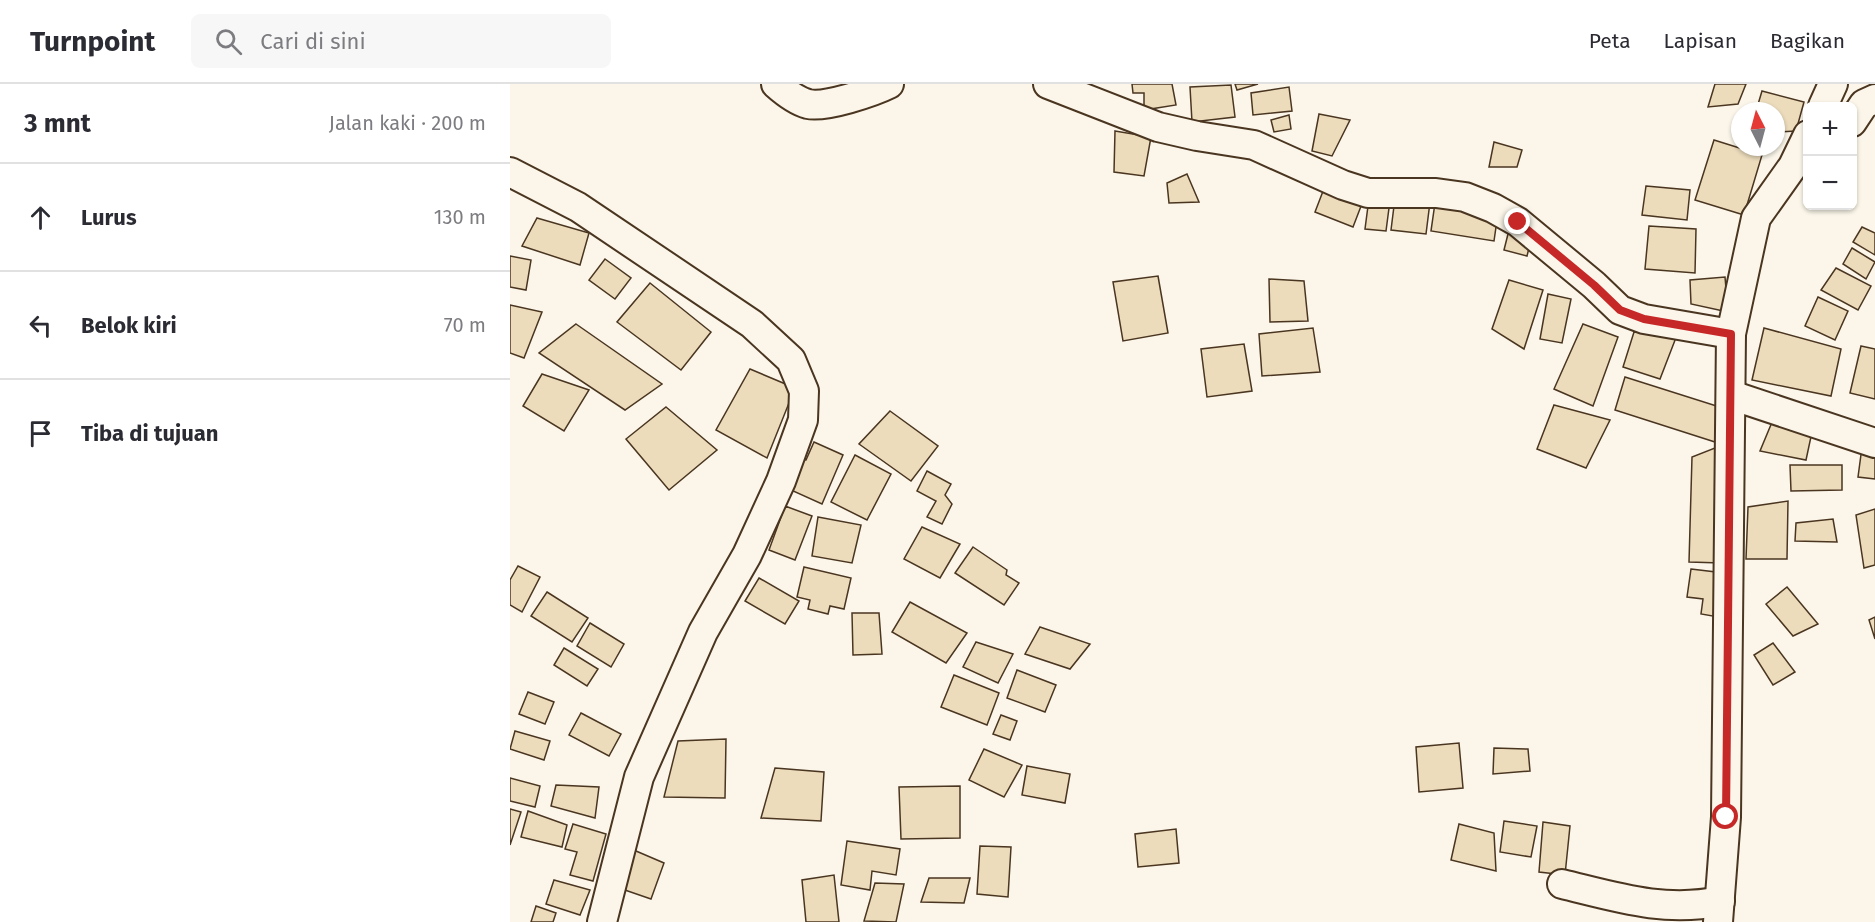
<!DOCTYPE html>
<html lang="id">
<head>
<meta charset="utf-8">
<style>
  body { margin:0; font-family:"Fira Sans",sans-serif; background:#f7f7f7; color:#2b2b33 }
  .controls { position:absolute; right:18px; top:18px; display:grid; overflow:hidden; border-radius:9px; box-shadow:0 2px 4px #0004 }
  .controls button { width:54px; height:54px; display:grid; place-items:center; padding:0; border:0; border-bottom:2px solid #e1e1e2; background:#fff; color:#2b2b33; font:30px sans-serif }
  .compass { position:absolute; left:1221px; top:18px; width:54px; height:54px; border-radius:50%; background:#fff; box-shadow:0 2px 4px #0004; rotate:354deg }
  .stop { position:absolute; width:18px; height:18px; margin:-14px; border:4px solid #c62828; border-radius:50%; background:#fff }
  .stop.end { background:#c62828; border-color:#fff; box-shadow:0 2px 6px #0008 }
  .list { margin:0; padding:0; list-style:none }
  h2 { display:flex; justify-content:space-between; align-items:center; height:78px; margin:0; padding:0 24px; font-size:26px }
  h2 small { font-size:20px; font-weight:400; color:#7c7c81 }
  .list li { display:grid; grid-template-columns:39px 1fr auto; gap:18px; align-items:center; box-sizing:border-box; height:108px; padding:0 24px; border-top:2px solid #e1e1e2 }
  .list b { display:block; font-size:22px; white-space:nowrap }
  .list em { font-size:20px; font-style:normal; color:#7c7c81 }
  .icon { flex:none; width:33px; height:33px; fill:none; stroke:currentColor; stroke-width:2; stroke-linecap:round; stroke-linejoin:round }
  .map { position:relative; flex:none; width:1365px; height:838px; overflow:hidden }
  header { display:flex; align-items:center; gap:36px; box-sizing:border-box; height:84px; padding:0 30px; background:#fff; border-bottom:2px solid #e1e1e2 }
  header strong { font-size:28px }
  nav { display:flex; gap:33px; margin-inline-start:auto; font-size:21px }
  .search { width:420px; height:54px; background:#f7f7f7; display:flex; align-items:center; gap:15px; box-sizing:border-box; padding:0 21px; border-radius:9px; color:#7c7c81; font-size:22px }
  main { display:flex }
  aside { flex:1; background:#fff }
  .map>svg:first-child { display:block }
</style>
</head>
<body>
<header>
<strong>Turnpoint</strong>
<div class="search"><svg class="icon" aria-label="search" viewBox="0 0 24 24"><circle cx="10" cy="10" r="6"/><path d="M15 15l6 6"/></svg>Cari di sini</div>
<nav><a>Peta</a><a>Lapisan</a><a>Bagikan</a></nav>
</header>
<main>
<aside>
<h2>3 mnt<small>Jalan kaki · 200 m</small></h2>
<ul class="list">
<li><svg class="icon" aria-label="ahead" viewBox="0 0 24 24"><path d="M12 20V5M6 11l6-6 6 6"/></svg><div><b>Lurus</b></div><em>130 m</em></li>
<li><svg class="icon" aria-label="left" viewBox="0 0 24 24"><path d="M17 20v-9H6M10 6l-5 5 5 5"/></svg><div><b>Belok kiri</b></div><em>70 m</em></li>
<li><svg class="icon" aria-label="arrive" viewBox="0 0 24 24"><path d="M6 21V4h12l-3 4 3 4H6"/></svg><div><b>Tiba di tujuan</b></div></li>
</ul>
</aside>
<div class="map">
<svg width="1365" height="838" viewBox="0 0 1365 838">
  <rect width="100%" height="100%" fill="#fbf6e9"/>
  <g fill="#ecdcbc" stroke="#4a3520" stroke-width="1.5">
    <path d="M622,0H662L666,21L634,26V9H623Z"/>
    <path d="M725,0H748L727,6Z"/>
    <path d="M1205,0H1236L1228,20L1198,23Z"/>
    <path d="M721,1L725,33L682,38L680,3Z"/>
    <path d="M779,3L782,27L743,31L741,9Z"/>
    <path d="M1252,7L1294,18L1286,47L1266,48V27H1246Z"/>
    <path d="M809,30L840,36L822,72L802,67Z"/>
    <path d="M779,31L781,45L764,48L761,36Z"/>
    <path d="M605,47L641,53L634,92L604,88Z"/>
    <path d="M1204,56L1252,71L1234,131L1185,116Z"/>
    <path d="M984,58L1012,66L1007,83H979Z"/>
    <path d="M677,90L689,118L659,119L657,99Z"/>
    <path d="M815,102L853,117L843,143L805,128Z"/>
    <path d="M1136,102L1180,106L1177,136L1132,131Z"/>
    <path d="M885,114L920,118L916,150L881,146Z"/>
    <path d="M925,119L988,129L984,157L921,147Z"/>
    <path d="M858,122L879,124L876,147L855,145Z"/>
    <path d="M27,134L79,149L70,181L12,162Z"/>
    <path d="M1139,142L1186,145L1185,189L1135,185Z"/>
    <path d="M1352,143L1365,149V171L1343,158Z"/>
    <path d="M999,146L1022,152L1017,172L994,166Z"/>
    <path d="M1342,164L1365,178L1356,195L1333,180Z"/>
    <path d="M0,172L21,176L16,206L0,203Z"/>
    <path d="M95,175L121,194L105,215L79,196Z"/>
    <path d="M1326,184L1361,202L1348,226L1311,206Z"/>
    <path d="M648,192L658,249L613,257L603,198Z"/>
    <path d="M1215,193L1218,228L1181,220L1180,196Z"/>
    <path d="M759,195L794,197L798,237L760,238Z"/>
    <path d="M999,196L1033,206L1014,265L982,245Z"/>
    <path d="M140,199L201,248L171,286L107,238Z"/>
    <path d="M1038,210L1061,215L1052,259L1030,255Z"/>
    <path d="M1308,213L1338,227L1325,256L1295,242Z"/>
    <path d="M0,221L32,228L14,274L0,269Z"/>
    <path d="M66,240L152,300L115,326L29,269Z"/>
    <path d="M1073,240L1108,253L1083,322L1044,305Z"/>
    <path d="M803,244L810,288L752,292L749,250Z"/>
    <path d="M1254,244L1331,265L1321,312L1242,296Z"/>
    <path d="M1124,248L1167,251L1150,295L1113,283Z"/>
    <path d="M734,260L742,307L697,313L691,265Z"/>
    <path d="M1351,262L1365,265V315L1340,309Z"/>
    <path d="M240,285L285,304L257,374L206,346Z"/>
    <path d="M32,290L79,306L54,347L13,322Z"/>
    <path d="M1115,293L1216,325L1205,358L1105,326Z"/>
    <path d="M1044,321L1100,336L1076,384L1027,365Z"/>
    <path d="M156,323L207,366L159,406L116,355Z"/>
    <path d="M380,327L428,362L401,397L349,360Z"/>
    <path d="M1265,331L1302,348L1296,376L1250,367Z"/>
    <path d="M304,358L333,371L312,420L272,402L285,375L296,376Z"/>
    <path d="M1215,360L1211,479L1179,478L1182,373Z"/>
    <path d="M1352,363L1365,365V395L1348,393Z"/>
    <path d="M345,371L381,390L357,436L321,418Z"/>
    <path d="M1280,381H1332V406L1281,407Z"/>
    <path d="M417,387L441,400L435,411L442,420L432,440L417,433L426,417L407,407Z"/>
    <path d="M1278,417L1277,475H1236L1238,423Z"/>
    <path d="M275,422L302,432L285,476L259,466Z"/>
    <path d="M1365,425V481L1354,484L1346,431Z"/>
    <path d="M308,433L351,441L342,479L302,472Z"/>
    <path d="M1323,435L1327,458L1285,457L1286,439Z"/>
    <path d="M412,443L450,460L430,494L394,475Z"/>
    <path d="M463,463L497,486L496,491L509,499L494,521L445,489Z"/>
    <path d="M8,482L30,493L12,528L0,521V496Z"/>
    <path d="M294,483L341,494L334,525L320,522L318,530L298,525L300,516L287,513Z"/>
    <path d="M1181,485L1214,489L1208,533L1191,530L1193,515L1177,513Z"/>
    <path d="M249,494L289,517L275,540L235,517Z"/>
    <path d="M1277,503L1308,540L1283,552L1256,520Z"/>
    <path d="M37,508L78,534L62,558L21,532Z"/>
    <path d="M400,518L457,549L436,579L382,548Z"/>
    <path d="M342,529H369L372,570L343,571Z"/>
    <path d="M1365,533V555L1359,536Z"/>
    <path d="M80,539L114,560L101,583L67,562Z"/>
    <path d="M530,543L580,560L560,585L515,570Z"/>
    <path d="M466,558L503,570L488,599L453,583Z"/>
    <path d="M1263,559L1285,588L1263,601L1244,571Z"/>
    <path d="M54,564L88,585L77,602L44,581Z"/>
    <path d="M507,586L546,601L535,628L497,614Z"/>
    <path d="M444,591L489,609L477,641L431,623Z"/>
    <path d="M18,608L44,618L35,640L9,630Z"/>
    <path d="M71,629L111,650L99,672L59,651Z"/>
    <path d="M491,631L507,637L500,656L483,650Z"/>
    <path d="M5,647L40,657L34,676L0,665Z"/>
    <path d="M216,655L215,714L154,713L168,657Z"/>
    <path d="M949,659L953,704L909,708L906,663Z"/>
    <path d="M984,664L1018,665L1020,687L983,690Z"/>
    <path d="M474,665L512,681L494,713L459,696Z"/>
    <path d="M517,682L560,690L555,719L512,711Z"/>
    <path d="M265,684L314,688L311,737L251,734Z"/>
    <path d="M0,694L30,702L25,723L0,717Z"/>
    <path d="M46,701L89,703L85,734L41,722Z"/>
    <path d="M450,702V754L391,755L389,703Z"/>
    <path d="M0,725L11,728L0,761Z"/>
    <path d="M18,727L57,741L52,763L11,753Z"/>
    <path d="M994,737L1027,742L1021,773L990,768Z"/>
    <path d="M1033,738L1060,742L1055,791L1029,788Z"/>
    <path d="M63,740L96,750L83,797L60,791L67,768L55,765Z"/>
    <path d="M949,740L984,749L986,787L941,776Z"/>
    <path d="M666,745L669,779L628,783L625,750Z"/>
    <path d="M337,757L390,765L386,791L362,787L360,806L331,801Z"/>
    <path d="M470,762L501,763L498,813L467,810Z"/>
    <path d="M119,764L154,779L141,815L109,804Z"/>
    <path d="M324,791L329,838H296L292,796Z"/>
    <path d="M419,794H460L454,819L411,818Z"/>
    <path d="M44,796L80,806L70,831L36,820Z"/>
    <path d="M365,799L394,800L386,838L354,837Z"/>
    <path d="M26,822L46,829L43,838H21Z"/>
  </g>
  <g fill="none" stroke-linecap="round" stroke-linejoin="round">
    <g stroke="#4a3520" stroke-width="32">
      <g id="minor">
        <path d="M266,0C275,8 287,17 298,20C315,24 363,8 379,0"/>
        <path d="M538,0L648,43L687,52L744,61L833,101L858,109H926L955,113L983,124L1008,138L1084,201L1110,226L1134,235L1221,250"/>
        <path d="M1313,22L1323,0"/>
        <path d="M1342,38L1354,20L1365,15"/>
        <path d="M0,88L68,123L242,240L281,276L294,307L293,336L271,397L237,471L193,548L129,693L92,838"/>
        <path d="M1221,311L1365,359"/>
        <path d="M1052,800C1106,813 1155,829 1210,817"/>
        <path d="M1208,838L1216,733L1221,250L1246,134L1283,82L1298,51"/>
      </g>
    </g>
    <use href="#minor" stroke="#fbf6e9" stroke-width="28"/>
  </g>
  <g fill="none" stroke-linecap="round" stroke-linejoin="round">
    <path stroke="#c62828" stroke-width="8" d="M1008,138L1084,201L1110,226L1134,235L1221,250L1216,733"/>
  </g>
</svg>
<div class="controls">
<button>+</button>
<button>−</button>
</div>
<svg class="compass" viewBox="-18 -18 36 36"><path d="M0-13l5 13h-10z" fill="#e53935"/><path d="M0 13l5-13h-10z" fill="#7c7c81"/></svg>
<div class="stop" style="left:1216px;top:733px"></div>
<div class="stop end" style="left:1008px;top:138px"></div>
</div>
</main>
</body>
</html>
